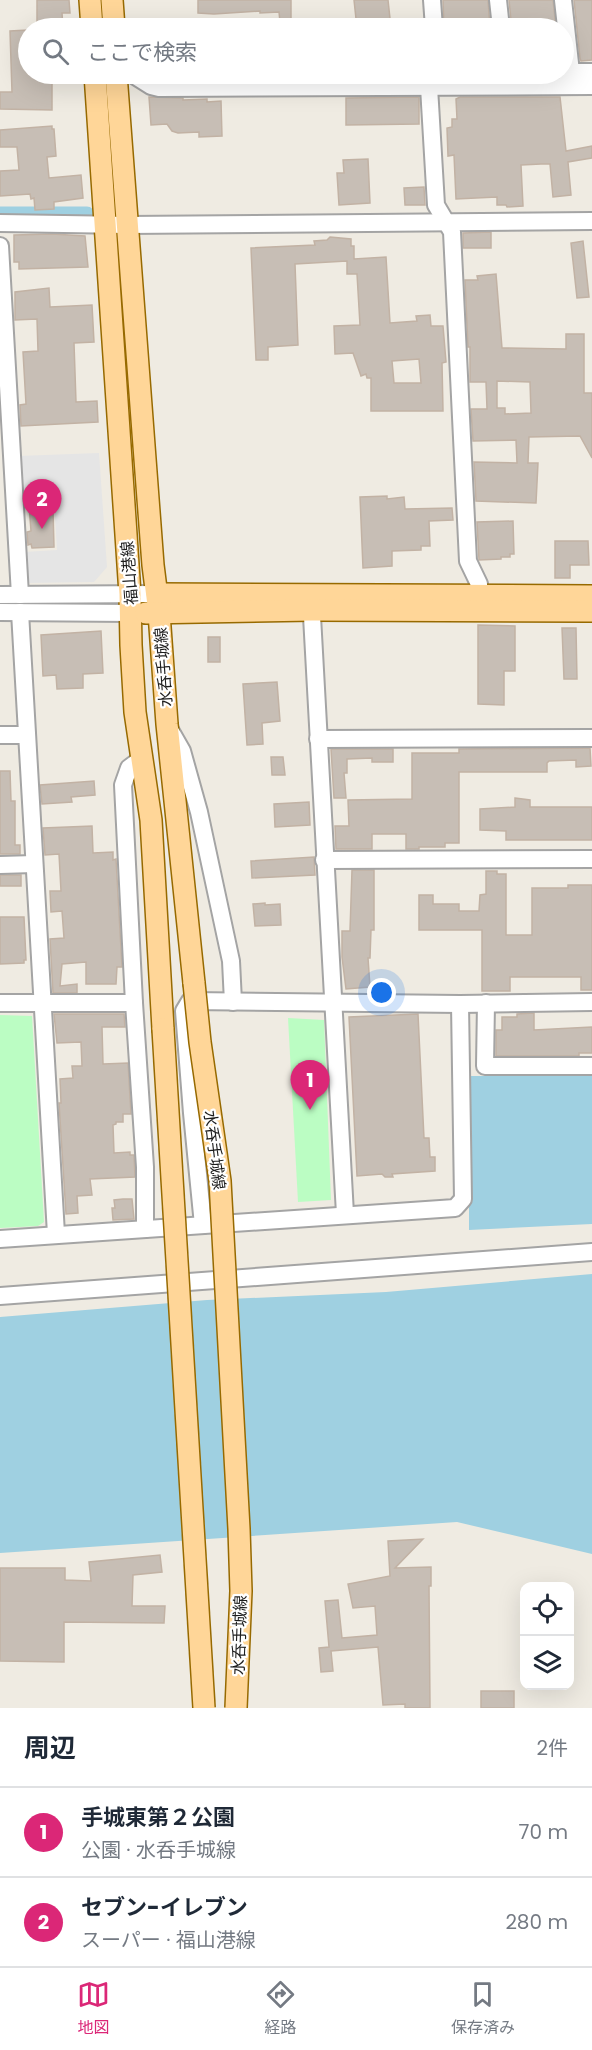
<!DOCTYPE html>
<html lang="ja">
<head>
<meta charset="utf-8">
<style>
  body { margin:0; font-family:Poppins,"Noto Sans JP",sans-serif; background:#f6f6f7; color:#1f2937 }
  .controls { position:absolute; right:18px; bottom:18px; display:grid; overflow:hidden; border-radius:12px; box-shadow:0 6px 24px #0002 }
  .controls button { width:54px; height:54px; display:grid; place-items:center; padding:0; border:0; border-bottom:2px solid #e0e1e3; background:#fff; color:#1f2937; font:30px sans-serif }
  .you { position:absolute; left:382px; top:993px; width:21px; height:21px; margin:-15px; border:4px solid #fff; border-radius:50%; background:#1a73e8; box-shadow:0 0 0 9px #1a73e833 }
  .badge { display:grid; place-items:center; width:39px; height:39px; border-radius:50%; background:#db2777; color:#fff; font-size:20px; font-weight:700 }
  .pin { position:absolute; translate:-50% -50px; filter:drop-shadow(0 2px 3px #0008) }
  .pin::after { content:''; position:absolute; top:32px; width:21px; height:18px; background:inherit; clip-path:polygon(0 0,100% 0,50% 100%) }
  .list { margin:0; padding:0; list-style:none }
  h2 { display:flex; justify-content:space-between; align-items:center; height:78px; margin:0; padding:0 24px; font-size:26px }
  h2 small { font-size:20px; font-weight:400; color:#747a83 }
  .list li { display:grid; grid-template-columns:39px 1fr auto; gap:18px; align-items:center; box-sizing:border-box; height:90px; padding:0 24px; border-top:2px solid #e0e1e3 }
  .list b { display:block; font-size:22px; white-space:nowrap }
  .list p { margin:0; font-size:20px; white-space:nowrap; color:#747a83 }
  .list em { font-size:20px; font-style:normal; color:#747a83 }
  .icon { flex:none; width:33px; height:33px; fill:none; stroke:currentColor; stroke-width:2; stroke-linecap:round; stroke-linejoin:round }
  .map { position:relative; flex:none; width:592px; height:1708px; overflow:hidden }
  .search { position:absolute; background:#fff; box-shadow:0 6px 24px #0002; left:18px; right:18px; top:18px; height:66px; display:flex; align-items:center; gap:15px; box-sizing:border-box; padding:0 21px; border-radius:33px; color:#747a83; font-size:22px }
  .sheet { height:258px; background:#fff }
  nav { display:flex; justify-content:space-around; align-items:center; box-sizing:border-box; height:84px; border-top:2px solid #e0e1e3; background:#fff; font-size:16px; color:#747a83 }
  nav a { display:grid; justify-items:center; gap:3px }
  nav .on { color:#db2777 }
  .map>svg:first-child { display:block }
</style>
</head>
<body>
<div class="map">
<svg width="592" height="1708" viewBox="0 0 592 1708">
  <rect width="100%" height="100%" fill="#efebe2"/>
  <g fill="#bbfdc3">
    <path d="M0,1015L32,1016L44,1222L38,1226L0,1228Z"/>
    <path d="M288,1018L324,1020L331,1200L298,1202Z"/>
  </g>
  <path fill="#e5e5e5" d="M99,453L107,567L94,582L26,583L24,552L57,550L54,499L21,501L18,456Z"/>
  <g fill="#9fd0e1">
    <path d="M469,1076H592V1224L469,1230Z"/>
    <path d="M592,1274V1554L457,1522L0,1553V1317L207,1300L386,1292Z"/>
  </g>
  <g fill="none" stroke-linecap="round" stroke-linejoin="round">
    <path stroke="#9fd0e1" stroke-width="15" d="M0,214H87"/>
  </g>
  <g fill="#c7beb5" stroke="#c2b2a4" stroke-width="1.5" fill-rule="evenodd">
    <path d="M37,0H69L70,13H62L63,28H37Z"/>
    <path d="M198,0H291V21L280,22L279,12L260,13V11L214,14L198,13Z"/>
    <path d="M354,0H388L391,28H357Z"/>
    <path d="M443,0H488L490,28H444Z"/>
    <path d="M509,0H553L556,28H524L523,19L511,20Z"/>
    <path d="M574,0H592V60L581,61L580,58Z"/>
    <path d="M28,30V74H52V110L0,109V92H12L10,31Z"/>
    <path d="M149,97L183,98V100L207,99V102L221,101L222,136L199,137V132L178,133L172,131L167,124L151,125Z"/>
    <path d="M419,97V124L346,125V98Z"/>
    <path d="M460,97H560L566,151L592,146V158L568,162L571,195L553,197L550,164H541L521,165L523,206L507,207L506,205H497V197L456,199L454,155L448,156L447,128L452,127V119H457L456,99Z"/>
    <path d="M52,126V129H54L56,156L47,157L49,178L81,175L83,198L54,202V209L35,210L34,198L31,199L30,194L0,196V171L19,170L17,147H0V130Z"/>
    <path d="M368,159L370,203L339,205L337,173H344L343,160Z"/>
    <path d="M424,187L425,205H405L404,188Z"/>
    <path d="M491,232V248H463V233Z"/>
    <path d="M52,234L85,236L88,267L19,269V262H14V235Z"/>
    <path d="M330,237L351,239V246H354V259L386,257L390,323L417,321L416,316L430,315L431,326H443L446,362L442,363L443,411H371V378H367L366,374L361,376L353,353L335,354L334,326L360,325L357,274H347V261L295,264L298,345L268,347V360H256L251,248L315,245L314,241L327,240ZM419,359L421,383H394L392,361Z"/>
    <path d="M583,241L589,297L577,298L571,243Z"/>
    <path d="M496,274L502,348L566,349V334H584V393H592V458L580,436L529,437L528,463H538L536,503L476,501L474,462L517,463L516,440L473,441L471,409H487L486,382H470V347H468L465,280H478L477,276ZM497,381L530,382L531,413L505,414V408H497Z"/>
    <path d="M49,288L50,307L92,305L94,342L74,343L76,402L97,401L98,422L21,426L20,405L26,404L23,352L38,351L37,319L15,320V292Z"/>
    <path d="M387,496V499L404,497L405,509L452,508L453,520L429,521L430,546H421V550L392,551V566L363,568L360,497Z"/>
    <path d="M50,504L51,510H53L54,547L32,548L31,544L28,545L27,532L31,531L29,505Z"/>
    <path d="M513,521L514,554H510V557H501V559L479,560L477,522Z"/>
    <path d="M555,541H588L589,565H570V578H555Z"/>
    <path d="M478,625L515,626V671H504V705L478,704Z"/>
    <path d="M562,628H576L577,679H564Z"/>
    <path d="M101,631L103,673L83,674V688L57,689L56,675L43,676L41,635Z"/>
    <rect x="208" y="637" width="12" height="25"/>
    <path d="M277,682L280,721L262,723L263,744L247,745L243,684Z"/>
    <path d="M590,748L591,766L576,767V760L549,761L547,763V772H459V843H445V847H419V849H406V834H372V849H336L335,826H349L348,800L412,799V753H459V749Z"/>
    <path d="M331,749H393V762H372V758L347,759V773H344L346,798H334Z"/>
    <path d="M271,757H283L285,775H272Z"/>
    <path d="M0,771H10L11,801H15V845H20V854H0Z"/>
    <path d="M94,781L95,795L71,797L72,802L42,804L40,785Z"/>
    <path d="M515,798L530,800V807H592V840H506V831L480,830V809L515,807Z"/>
    <path d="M309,802L310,825L275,827L274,804Z"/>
    <path d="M92,826L93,853L113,852V860L116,859L122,967H117L116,984H86V962L62,964L60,986L77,984V993H53L50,939L64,938L62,911L51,912L50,891H61L59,854L45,855L43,828Z"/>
    <path d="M314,857L315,875L252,878L251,861Z"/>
    <path d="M352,870H374V930H371L370,958H368L370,987L346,989L342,957V931H350Z"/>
    <path d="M486,871H497V874H506V935H532V888H568V885H592V990H581V977H510V991H482V930H419V895H433V904H459V911H479L480,895L486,894Z"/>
    <rect x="0" y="875" width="21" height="11"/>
    <path d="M265,903V905L280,904L281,925L255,926L253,904Z"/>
    <path d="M0,917H24L26,960H24V963L0,964Z"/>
    <path d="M534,1013V1030L592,1027V1053H579V1056H496V1030H502V1017H517V1014Z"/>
    <path d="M54,1014H124L125,1027H102L103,1064L128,1063L131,1114H123V1122H116V1124L113,1125L114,1153L130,1152V1155H134L135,1177L90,1179L92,1195L77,1196L78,1213L66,1214L59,1103H61L60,1079L73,1078L72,1066H82L81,1042L57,1043Z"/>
    <path d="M418,1014L424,1138H429L430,1157H435V1171L392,1174L393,1177H385L382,1174L357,1176L349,1017Z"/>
    <path d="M123,1199H132L134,1219L113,1220L112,1208H115L114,1200Z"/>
    <path d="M423,1539L395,1568L431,1567V1586H429L430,1708H405V1704L383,1705L378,1647L331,1651L333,1671L321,1672L319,1648L329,1647L325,1601L338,1600L342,1638L377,1635L375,1606L353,1608L348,1584L390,1576L388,1541Z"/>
    <path d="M160,1555L162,1572L133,1575L132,1606H165L164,1623L64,1622V1662L0,1661V1568H65V1580L91,1581L89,1562Z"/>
    <rect x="481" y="1691" width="33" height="17"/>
  </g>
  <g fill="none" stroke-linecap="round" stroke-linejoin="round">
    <g stroke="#a4a4a4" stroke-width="20">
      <g id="minor">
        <path d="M432,0L434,28"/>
        <path d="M498,0L501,28"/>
        <path d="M563,0L571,72"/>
        <path d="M564,72H592"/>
        <path d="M132,74L151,86L159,88L592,86"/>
        <path d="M429,87L436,205L452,232L468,561L479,584V596"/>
        <path d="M0,223L127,225L592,221"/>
        <path d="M0,246L20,595"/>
        <path d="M0,595L157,594"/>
        <path d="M311,598L345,1214"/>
        <path d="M0,612L131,613"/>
        <path d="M20,612L56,1234"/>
        <path d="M170,730L182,751L199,812L231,961L233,1002"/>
        <path d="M0,735H27"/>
        <path d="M318,739L592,738"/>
        <path d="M141,759L129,768L123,785L134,1003L145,1167V1229"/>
        <path d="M324,860L592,859"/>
        <path d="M0,865L34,864"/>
        <path d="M0,1003H134"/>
        <path d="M486,1003L485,1066H592"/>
        <path d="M203,1225L192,1113L184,1011L190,1001L460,1004L592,1002"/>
        <path d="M0,1239L455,1208L463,1199L460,1004"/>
        <path d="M0,1296L592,1252"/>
      </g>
    </g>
    <g stroke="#976a00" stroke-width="24">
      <g id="major">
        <path d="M90,0L92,28"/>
        <path d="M112,0L114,28"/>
        <path d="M95,74L130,594L131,645L135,712L151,820L163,1029"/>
        <path d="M116,74L153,565L159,613L167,724L194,983"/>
        <path d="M157,594L592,596"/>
        <path d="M146,613L312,610L592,611"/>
      </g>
    </g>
    <use href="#minor" stroke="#fff" stroke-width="16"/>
    <use href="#major" stroke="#ffd698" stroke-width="21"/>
    <g stroke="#976a00" stroke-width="24" stroke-linecap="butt">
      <g id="major-bridge">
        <path d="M194,983L200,1042L220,1181L239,1529L241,1591L236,1708"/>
        <path d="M163,1029L204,1708"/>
      </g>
    </g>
    <use href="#major-bridge" stroke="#ffd698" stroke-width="21"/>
  </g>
  <g text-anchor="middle" stroke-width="4.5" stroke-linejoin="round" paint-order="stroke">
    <g font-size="16" fill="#1d1d1d" stroke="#fff">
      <text transform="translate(129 573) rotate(-94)" y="6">福山港線</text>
      <text transform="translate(163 667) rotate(-94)" y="6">水呑手城線</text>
      <text transform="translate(215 1150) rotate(83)" y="6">水呑手城線</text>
      <text transform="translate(239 1635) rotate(-88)" y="6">水呑手城線</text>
    </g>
  </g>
</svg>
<div class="controls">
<button><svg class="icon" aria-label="locate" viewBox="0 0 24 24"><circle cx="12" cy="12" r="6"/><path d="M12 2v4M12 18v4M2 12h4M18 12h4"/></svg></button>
<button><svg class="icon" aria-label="layers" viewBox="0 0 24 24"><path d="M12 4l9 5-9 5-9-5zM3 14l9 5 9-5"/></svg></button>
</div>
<div class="you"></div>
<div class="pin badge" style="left:310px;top:1110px">1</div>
<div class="pin badge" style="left:42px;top:529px">2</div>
<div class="search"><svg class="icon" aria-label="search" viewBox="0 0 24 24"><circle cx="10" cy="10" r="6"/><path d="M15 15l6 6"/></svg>ここで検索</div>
</div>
<section class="sheet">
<h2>周辺<small>2件</small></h2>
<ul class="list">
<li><span class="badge">1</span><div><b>手城東第２公園</b><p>公園 · 水呑手城線</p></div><em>70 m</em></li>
<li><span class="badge">2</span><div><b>セブン-イレブン</b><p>スーパー · 福山港線</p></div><em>280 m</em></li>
</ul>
</section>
<nav>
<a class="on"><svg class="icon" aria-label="map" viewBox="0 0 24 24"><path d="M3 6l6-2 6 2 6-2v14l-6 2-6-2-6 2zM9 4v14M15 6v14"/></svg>地図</a>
<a><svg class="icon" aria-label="directions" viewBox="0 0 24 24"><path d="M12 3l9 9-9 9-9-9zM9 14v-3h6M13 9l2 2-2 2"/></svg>経路</a>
<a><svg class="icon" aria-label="saved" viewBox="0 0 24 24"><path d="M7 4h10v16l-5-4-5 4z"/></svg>保存済み</a>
</nav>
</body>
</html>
